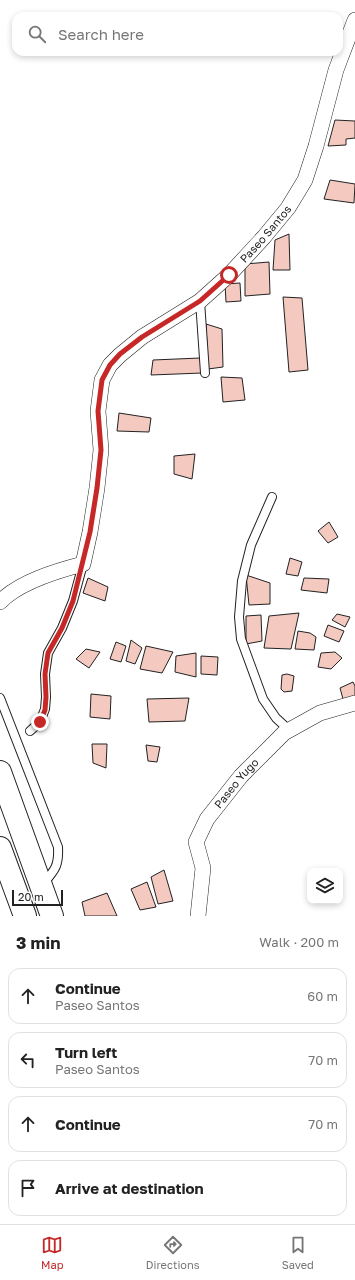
<!DOCTYPE html>
<html lang="en">
<head>
<meta charset="utf-8">
<style>
  body { margin:0; font-family:"Golos Text",sans-serif; background:#f2f2f2; color:#222 }
  .controls { position:absolute; right:12px; bottom:12px; display:grid; overflow:hidden; border-radius:8px; box-shadow:0 2px 6px #0003 }
  .controls button { width:36px; height:36px; display:grid; place-items:center; padding:0; border:0; border-bottom:1px solid #e0e0e0; background:#fff; color:#222; font:20px sans-serif }
  .scale { position:absolute; left:12px; bottom:10px; width:51px; box-sizing:border-box; padding-left:4px; border:2px solid #222; border-top:0; font-size:11px; line-height:14px; white-space:nowrap; color:#222; -webkit-text-stroke:3px #fff; paint-order:stroke }
  .stop { position:absolute; width:12px; height:12px; margin:-9px; border:3px solid #c62828; border-radius:50%; background:#fff }
  .stop.end { background:#c62828; border-color:#fff; box-shadow:0 1px 4px #0008 }
  .list { margin:0; padding:0; list-style:none }
  h2 { display:flex; justify-content:space-between; align-items:center; height:52px; margin:0; padding:0 16px; font-size:17px }
  h2 small { font-size:13px; font-weight:400; color:#767676 }
  .list li { display:grid; grid-template-columns:26px 1fr auto; gap:12px; align-items:center; box-sizing:border-box; height:56px; margin:0 8px 8px; padding:0 8px; border:1px solid #e0e0e0; border-radius:12px }
  .list b { display:block; font-size:15px; white-space:nowrap }
  .list p { margin:0; font-size:13px; white-space:nowrap; color:#767676 }
  .list em { font-size:13px; font-style:normal; color:#767676 }
  .icon { flex:none; width:22px; height:22px; fill:none; stroke:currentColor; stroke-width:2; stroke-linecap:round; stroke-linejoin:round }
  .map { position:relative; flex:none; width:355px; height:916px; overflow:hidden }
  .search { position:absolute; background:#fff; box-shadow:0 2px 6px #0003; left:12px; right:12px; top:12px; height:44px; display:flex; align-items:center; gap:10px; box-sizing:border-box; padding:0 14px; border-radius:12px; color:#767676; font-size:15px }
  .sheet { height:308px; background:#fff }
  nav { display:flex; justify-content:space-around; align-items:center; box-sizing:border-box; height:56px; border-top:1px solid #e0e0e0; background:#fff; font-size:11px; color:#767676 }
  nav a { display:grid; justify-items:center; gap:2px }
  nav .on { color:#c62828 }
  .map>svg:first-child { display:block }
</style>
</head>
<body>
<div class="map">
<svg width="355" height="916" viewBox="0 0 355 916">
  <rect width="100%" height="100%" fill="#fff"/>
  <g fill="#f3c9c0" stroke="#222">
    <path d="M335,120L355,121V138L346,139V145L328,146Z"/>
    <path d="M330,180L355,184L354,203L324,199Z"/>
    <path d="M289,234L290,270H273L275,240Z"/>
    <path d="M269,262L270,294L245,296V264Z"/>
    <path d="M240,283L241,301L226,302L225,284Z"/>
    <path d="M283,297L302,298L308,370L289,372Z"/>
    <path d="M206,324L222,329L223,367L208,369Z"/>
    <path d="M200,358L202,373L151,375L153,360Z"/>
    <path d="M221,377L242,378L245,400L223,402Z"/>
    <path d="M119,413L151,418L149,432L117,431Z"/>
    <path d="M195,454L192,479L174,474V456Z"/>
    <path d="M329,522L338,537L328,543L318,531Z"/>
    <path d="M290,558L302,562L298,576L286,574Z"/>
    <path d="M246,575L270,583V604L249,605Z"/>
    <path d="M88,578L108,587L105,601L83,593Z"/>
    <path d="M304,578L329,579L327,593L301,590Z"/>
    <path d="M299,613L291,649L264,648L269,616Z"/>
    <path d="M337,614L350,617L345,627L332,620Z"/>
    <path d="M261,615L262,641L246,644V616Z"/>
    <path d="M328,625L344,631L339,642L324,636Z"/>
    <path d="M298,631L310,633L316,637L314,650L295,649Z"/>
    <path d="M131,640L142,648L135,664L126,661Z"/>
    <path d="M116,642L126,646L121,662L110,659Z"/>
    <path d="M146,646L173,652L162,673L140,669Z"/>
    <path d="M86,649L100,652L89,668L76,659Z"/>
    <path d="M335,652L342,658L331,669L318,667L321,653Z"/>
    <path d="M196,653V677L175,672L176,656Z"/>
    <path d="M201,656L218,657L217,675L201,674Z"/>
    <path d="M287,674L294,676L292,691L284,692L281,689L282,675Z"/>
    <path d="M353,682L355,686V696L343,699L340,688Z"/>
    <path d="M91,694L111,696L110,719L90,717Z"/>
    <path d="M189,698L185,721L149,722L147,699Z"/>
    <path d="M92,744H107L106,768L93,763Z"/>
    <path d="M146,745L160,747L157,762L148,761Z"/>
    <path d="M164,870L173,901L158,904L151,877Z"/>
    <path d="M147,882L156,907L140,910L131,889Z"/>
    <path d="M107,893L117,916H85L82,902Z"/>
  </g>
  <g fill="none" stroke-linecap="round" stroke-linejoin="round">
    <g stroke="#222" stroke-width="10">
      <g id="service">
        <path d="M200,301L205,373"/>
        <path d="M272,497L251,545L242,581L239,617L241,639L263,699L276,718L289,730"/>
        <path d="M0,698L58,847C59,866 55,870 43,884"/>
        <path d="M30,731L40,722L45,709L46,697L45,674L48,653L62,628L73,601L83,564"/>
      </g>
    </g>
    <g stroke="#222" stroke-width="16">
      <g id="minor">
        <path id="s1" d="M0,602C19,582 56,571 83,564L90,532L97,488L101,450L98,411L102,380L110,365L120,355L142,337L200,301L229,275L264,237L288,208L305,180L316,146L336,70L355,20"/>
        <path id="s2" d="M198,916L203,868L196,842L207,819L241,776L284,733L320,713L355,703"/>
      </g>
    </g>
    <g stroke="#222" stroke-width="24">
      <g id="trunk">
        <path d="M0,772L52,916"/>
        <path d="M0,848L25,916"/>
      </g>
    </g>
    <use href="#service" stroke="#fff" stroke-width="8"/>
    <use href="#minor" stroke="#fff" stroke-width="15"/>
    <use href="#trunk" stroke="#fff" stroke-width="22"/>
  </g>
  <g fill="none" stroke-linecap="round" stroke-linejoin="round">
    <path stroke="#c62828" stroke-width="5" d="M40,722L45,710L46,697L45,674L48,653L62,628L73,601L90,532L97,488L101,450L98,411L102,380L110,365L120,354L142,337L200,301L229,275"/>
  </g>
  <g text-anchor="middle" stroke-width="3" stroke-linejoin="round" paint-order="stroke">
    <g font-size="11" fill="#222" stroke="#fff">
      <text dy="4" stroke="none"><textPath href="#s1" startOffset="500">Paseo Santos</textPath></text>
      <text dy="4" stroke="none"><textPath href="#s2" startOffset="147">Paseo Yugo</textPath></text>
    </g>
  </g>
</svg>
<div class="controls">
<button><svg class="icon" aria-label="layers" viewBox="0 0 24 24"><path d="M12 4l9 5-9 5-9-5zM3 14l9 5 9-5"/></svg></button>
</div>
<div class="scale">20 m</div>
<div class="stop" style="left:229px;top:275px"></div>
<div class="stop end" style="left:40px;top:722px"></div>
<div class="search"><svg class="icon" aria-label="search" viewBox="0 0 24 24"><circle cx="10" cy="10" r="6"/><path d="M15 15l6 6"/></svg>Search here</div>
</div>
<section class="sheet">
<h2>3 min<small>Walk · 200 m</small></h2>
<ul class="list">
<li><svg class="icon" aria-label="ahead" viewBox="0 0 24 24"><path d="M12 20V5M6 11l6-6 6 6"/></svg><div><b>Continue</b><p>Paseo Santos</p></div><em>60 m</em></li>
<li><svg class="icon" aria-label="left" viewBox="0 0 24 24"><path d="M17 20v-9H6M10 6l-5 5 5 5"/></svg><div><b>Turn left</b><p>Paseo Santos</p></div><em>70 m</em></li>
<li><svg class="icon" aria-label="ahead" viewBox="0 0 24 24"><path d="M12 20V5M6 11l6-6 6 6"/></svg><div><b>Continue</b></div><em>70 m</em></li>
<li><svg class="icon" aria-label="arrive" viewBox="0 0 24 24"><path d="M6 21V4h12l-3 4 3 4H6"/></svg><div><b>Arrive at destination</b></div></li>
</ul>
</section>
<nav>
<a class="on"><svg class="icon" aria-label="map" viewBox="0 0 24 24"><path d="M3 6l6-2 6 2 6-2v14l-6 2-6-2-6 2zM9 4v14M15 6v14"/></svg>Map</a>
<a><svg class="icon" aria-label="directions" viewBox="0 0 24 24"><path d="M12 3l9 9-9 9-9-9zM9 14v-3h6M13 9l2 2-2 2"/></svg>Directions</a>
<a><svg class="icon" aria-label="saved" viewBox="0 0 24 24"><path d="M7 4h10v16l-5-4-5 4z"/></svg>Saved</a>
</nav>
</body>
</html>
